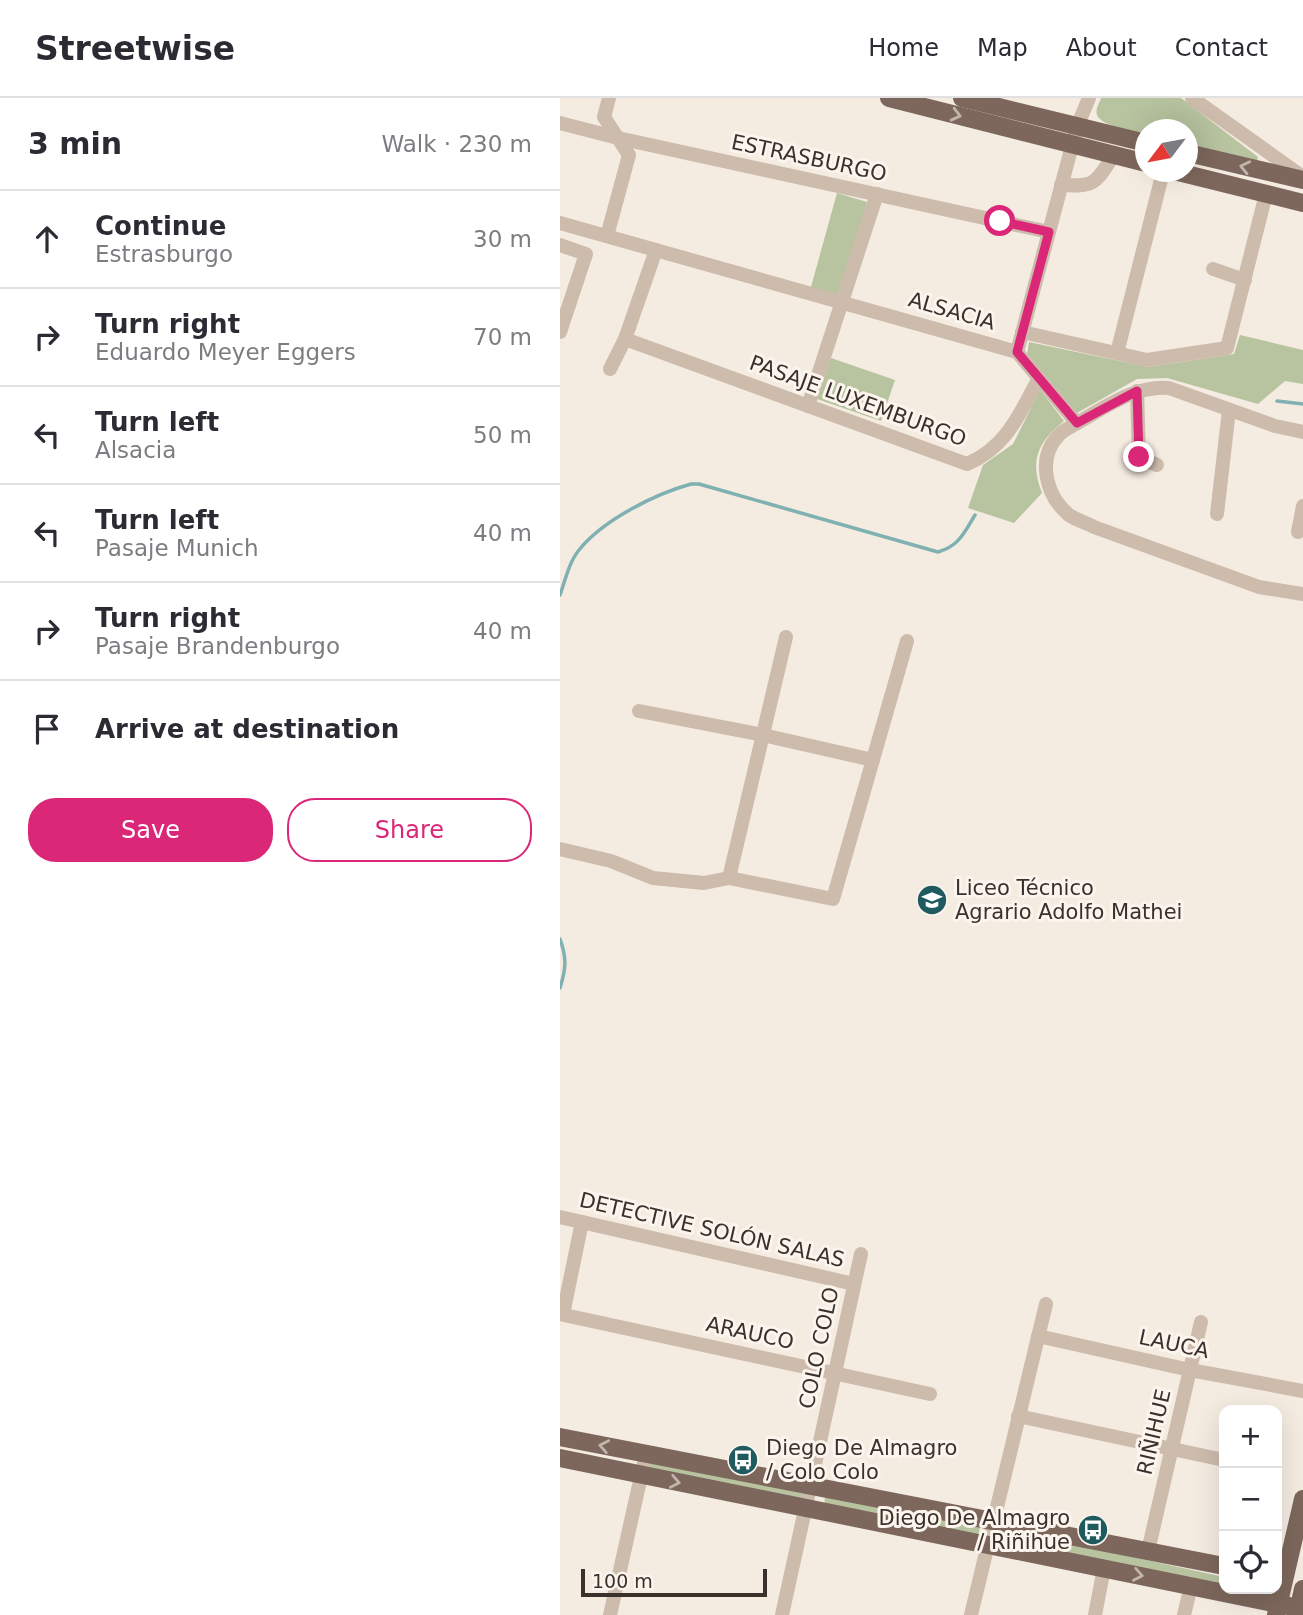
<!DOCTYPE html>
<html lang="en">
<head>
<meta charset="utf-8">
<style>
  body { margin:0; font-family:"DejaVu Sans",sans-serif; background:#f7f7f7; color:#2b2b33 }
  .controls { position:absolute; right:21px; bottom:21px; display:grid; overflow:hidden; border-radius:14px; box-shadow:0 7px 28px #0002 }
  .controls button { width:63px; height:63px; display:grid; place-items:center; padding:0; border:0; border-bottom:2px solid #e1e1e2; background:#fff; color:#2b2b33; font:35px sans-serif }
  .compass { position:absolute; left:575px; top:21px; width:63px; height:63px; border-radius:50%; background:#fff; box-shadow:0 7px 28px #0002; rotate:238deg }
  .scale { position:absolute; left:21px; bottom:18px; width:186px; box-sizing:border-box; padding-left:7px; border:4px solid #3b302b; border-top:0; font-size:19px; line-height:24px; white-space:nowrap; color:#3b302b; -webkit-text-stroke:5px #fbf5ee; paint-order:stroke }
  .stop { position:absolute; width:21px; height:21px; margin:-16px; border:5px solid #db2777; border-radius:50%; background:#fff }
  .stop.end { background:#db2777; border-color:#fff; box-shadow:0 2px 7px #0008 }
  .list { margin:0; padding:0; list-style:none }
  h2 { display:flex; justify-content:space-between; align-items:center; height:91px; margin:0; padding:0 28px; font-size:30px }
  h2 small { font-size:23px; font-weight:400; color:#7c7c81 }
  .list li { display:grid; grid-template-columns:46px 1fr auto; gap:21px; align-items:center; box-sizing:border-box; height:98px; padding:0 28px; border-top:2px solid #e1e1e2 }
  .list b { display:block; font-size:26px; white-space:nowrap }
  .list p { margin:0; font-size:23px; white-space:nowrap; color:#7c7c81 }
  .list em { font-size:23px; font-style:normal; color:#7c7c81 }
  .actions { display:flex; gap:14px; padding:21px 28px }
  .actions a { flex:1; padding:16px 0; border:2px solid #db2777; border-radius:28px; text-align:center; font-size:24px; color:#db2777 }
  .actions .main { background:#db2777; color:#fff }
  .icon { flex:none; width:38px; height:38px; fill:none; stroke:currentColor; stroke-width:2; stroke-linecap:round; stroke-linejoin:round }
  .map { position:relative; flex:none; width:743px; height:1517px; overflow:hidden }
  header { display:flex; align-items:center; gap:42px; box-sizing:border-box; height:98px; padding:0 35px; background:#fff; border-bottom:2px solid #e1e1e2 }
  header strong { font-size:33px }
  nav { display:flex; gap:38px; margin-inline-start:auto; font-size:24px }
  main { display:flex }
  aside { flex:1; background:#fff }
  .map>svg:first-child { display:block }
</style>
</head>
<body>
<header>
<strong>Streetwise</strong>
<nav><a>Home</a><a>Map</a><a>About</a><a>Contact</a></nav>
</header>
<main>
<aside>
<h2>3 min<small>Walk · 230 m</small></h2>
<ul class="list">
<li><svg class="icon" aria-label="ahead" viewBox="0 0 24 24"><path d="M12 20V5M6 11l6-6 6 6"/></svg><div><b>Continue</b><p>Estrasburgo</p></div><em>30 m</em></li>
<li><svg class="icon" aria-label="right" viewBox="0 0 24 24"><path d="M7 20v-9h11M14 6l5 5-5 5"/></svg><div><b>Turn right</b><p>Eduardo Meyer Eggers</p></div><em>70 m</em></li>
<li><svg class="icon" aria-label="left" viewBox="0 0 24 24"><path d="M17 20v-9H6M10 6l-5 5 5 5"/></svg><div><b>Turn left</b><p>Alsacia</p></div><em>50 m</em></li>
<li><svg class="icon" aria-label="left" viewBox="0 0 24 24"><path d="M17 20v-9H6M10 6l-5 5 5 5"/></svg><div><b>Turn left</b><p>Pasaje Munich</p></div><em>40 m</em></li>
<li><svg class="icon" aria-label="right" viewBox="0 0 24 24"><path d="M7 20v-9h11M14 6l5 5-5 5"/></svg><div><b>Turn right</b><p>Pasaje Brandenburgo</p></div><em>40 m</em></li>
<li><svg class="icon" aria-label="arrive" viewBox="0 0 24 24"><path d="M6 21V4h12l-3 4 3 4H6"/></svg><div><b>Arrive at destination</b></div></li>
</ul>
<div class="actions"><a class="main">Save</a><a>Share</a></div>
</aside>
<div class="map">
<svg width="743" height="1517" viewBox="0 0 743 1517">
  <rect width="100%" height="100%" fill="#f4ebe1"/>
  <g fill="#b8c4a0">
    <path d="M541,0H621L698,59L697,64L628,46V32H586L585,36C574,33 541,28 537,17C535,11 539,6 541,0Z"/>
    <path d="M277,95L307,104L280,198L251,189Z"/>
    <path d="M680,237L743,252V286L725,283L698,306L607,280L577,281L517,315L467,257L469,244L588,269L674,256Z"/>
    <path d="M271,260L335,282L321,323L257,301Z"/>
    <path d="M480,292L504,323C478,344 469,362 482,395L454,425L408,410L423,367L453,346Z"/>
    <path d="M89,1362L245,1393L242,1405L88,1373Z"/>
    <path d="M265,1398L420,1429L418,1439L264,1410Z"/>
    <path d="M440,1430L664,1479V1487L438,1443Z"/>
  </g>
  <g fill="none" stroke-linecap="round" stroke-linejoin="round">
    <g stroke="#7fb0b2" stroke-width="3.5">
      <path d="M717,303L743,306"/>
      <path d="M0,497C5,483 9,464 19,452C43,422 95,396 131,386H139L378,454C399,448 404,435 415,417"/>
      <path d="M0,841C7,860 6,871 0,890"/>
    </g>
    <g stroke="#cdbbac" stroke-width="14">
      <path d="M632,0L743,79"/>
      <path d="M0,25L58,40L489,134"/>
      <path d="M501,87C537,89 535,85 554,57"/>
      <path d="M0,125L457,254L517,325C511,329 503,332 499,337C476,360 486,398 509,417C516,422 527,425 534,429L699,489L743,496"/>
      <path d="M47,138L69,57L44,19L49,0"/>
      <path d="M0,147L26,156L0,234"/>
      <path d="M96,152L65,241L407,366C447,349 460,315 479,280"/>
      <path d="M653,171L685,182"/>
      <path d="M462,234L587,262L667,250L706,96"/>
      <path d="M457,254L517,29L529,0"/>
      <path d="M557,255L603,74"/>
      <path d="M50,271L65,241"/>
      <path d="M577,293L579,359L597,367"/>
      <path d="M248,308L317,96"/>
      <path d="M517,325C546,309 575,287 609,290L715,328L743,334"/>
      <path d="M657,416L669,312"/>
      <path d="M738,434L743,408"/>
      <path d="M79,613L203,637L313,662"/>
      <path d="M0,751L51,763L93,780L144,785L169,780L273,801L347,543"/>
      <path d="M169,780L226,539"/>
      <path d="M0,1119L294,1186"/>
      <path d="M0,1216L370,1296"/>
      <path d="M3,1216L22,1124"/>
      <path d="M478,1238L630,1272L743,1293"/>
      <path d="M458,1318L664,1362"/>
      <path d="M588,1453L641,1224"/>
      <path d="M50,1517L86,1356"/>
      <path d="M222,1517L301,1156"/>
      <path d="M411,1517L486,1206"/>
      <path d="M535,1517L544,1470"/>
      <path d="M624,1517L631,1488"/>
    </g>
    <g stroke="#7d675c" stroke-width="18">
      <path d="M329,0L586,65"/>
      <path d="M402,0L586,45"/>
      <path d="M628,55L743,82"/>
      <path d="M618,74L743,105"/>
      <path d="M0,1339L664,1468"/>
      <path d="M0,1360L743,1511"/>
      <path d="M716,1517L743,1401"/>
      <path d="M737,1517L743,1491"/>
    </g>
  </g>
  <defs><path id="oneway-chevron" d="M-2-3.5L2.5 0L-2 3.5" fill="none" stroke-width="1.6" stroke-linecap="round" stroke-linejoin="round" transform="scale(1.75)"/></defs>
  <g stroke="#c2b5ac">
    <use href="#oneway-chevron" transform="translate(396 17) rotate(14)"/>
    <use href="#oneway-chevron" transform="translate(685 69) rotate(-167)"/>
    <use href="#oneway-chevron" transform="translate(44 1348) rotate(-169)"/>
    <use href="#oneway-chevron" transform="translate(115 1384) rotate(11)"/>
    <use href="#oneway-chevron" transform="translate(578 1477) rotate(11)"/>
  </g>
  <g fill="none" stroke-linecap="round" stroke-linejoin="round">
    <path stroke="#db2777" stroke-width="9" d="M440,123L489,134L457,254L517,325L577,293L579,359"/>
  </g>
  <defs>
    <g id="school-disc" transform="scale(1.575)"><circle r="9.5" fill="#1f5a5e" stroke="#fbf5ee"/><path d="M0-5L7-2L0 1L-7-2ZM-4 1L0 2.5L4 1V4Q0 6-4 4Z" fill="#fff"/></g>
    <g id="bus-disc" transform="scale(1.575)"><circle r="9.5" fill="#1f5a5e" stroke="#fbf5ee"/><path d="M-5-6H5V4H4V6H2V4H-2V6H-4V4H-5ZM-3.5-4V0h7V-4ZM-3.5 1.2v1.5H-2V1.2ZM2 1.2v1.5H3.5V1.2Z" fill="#fff"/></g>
  </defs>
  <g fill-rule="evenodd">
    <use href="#school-disc" x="372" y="802"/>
    <use href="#bus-disc" x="183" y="1362"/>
    <use href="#bus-disc" x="533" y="1432"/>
  </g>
  <g text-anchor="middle" stroke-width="6" stroke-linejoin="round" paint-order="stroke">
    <g font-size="21" fill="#3b302b" stroke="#fbf5ee">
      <text transform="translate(249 60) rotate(12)" y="7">ESTRASBURGO</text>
      <text transform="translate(392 213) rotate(16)" y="7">ALSACIA</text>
      <text transform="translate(298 303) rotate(20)" y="7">PASAJE LUXEMBURGO</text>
      <text transform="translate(152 1132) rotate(13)" y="7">DETECTIVE SOLÓN SALAS</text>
      <text transform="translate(190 1235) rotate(12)" y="7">ARAUCO</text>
      <text transform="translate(614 1246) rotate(12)" y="7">LAUCA</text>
      <text transform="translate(259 1250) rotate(-78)" y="7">COLO COLO</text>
      <text transform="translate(594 1334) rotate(-77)" y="7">RIÑIHUE</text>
    </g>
    <g font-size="21" fill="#3b302b" stroke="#fbf5ee" text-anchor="start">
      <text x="395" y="797">Liceo Técnico<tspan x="395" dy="24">Agrario Adolfo Mathei</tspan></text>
      <text x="206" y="1357">Diego De Almagro<tspan x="206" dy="24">/ Colo Colo</tspan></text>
      <text x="510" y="1427" text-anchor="end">Diego De Almagro<tspan x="510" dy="24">/ Riñihue</tspan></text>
    </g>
  </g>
</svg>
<div class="controls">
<button>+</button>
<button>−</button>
<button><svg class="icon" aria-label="locate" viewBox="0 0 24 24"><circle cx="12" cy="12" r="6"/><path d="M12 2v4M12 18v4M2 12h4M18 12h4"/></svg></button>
</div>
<svg class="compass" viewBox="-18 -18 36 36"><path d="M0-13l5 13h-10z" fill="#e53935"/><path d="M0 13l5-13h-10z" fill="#7c7c81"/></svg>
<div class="scale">100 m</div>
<div class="stop" style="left:440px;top:123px"></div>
<div class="stop end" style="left:579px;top:359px"></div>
</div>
</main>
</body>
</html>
